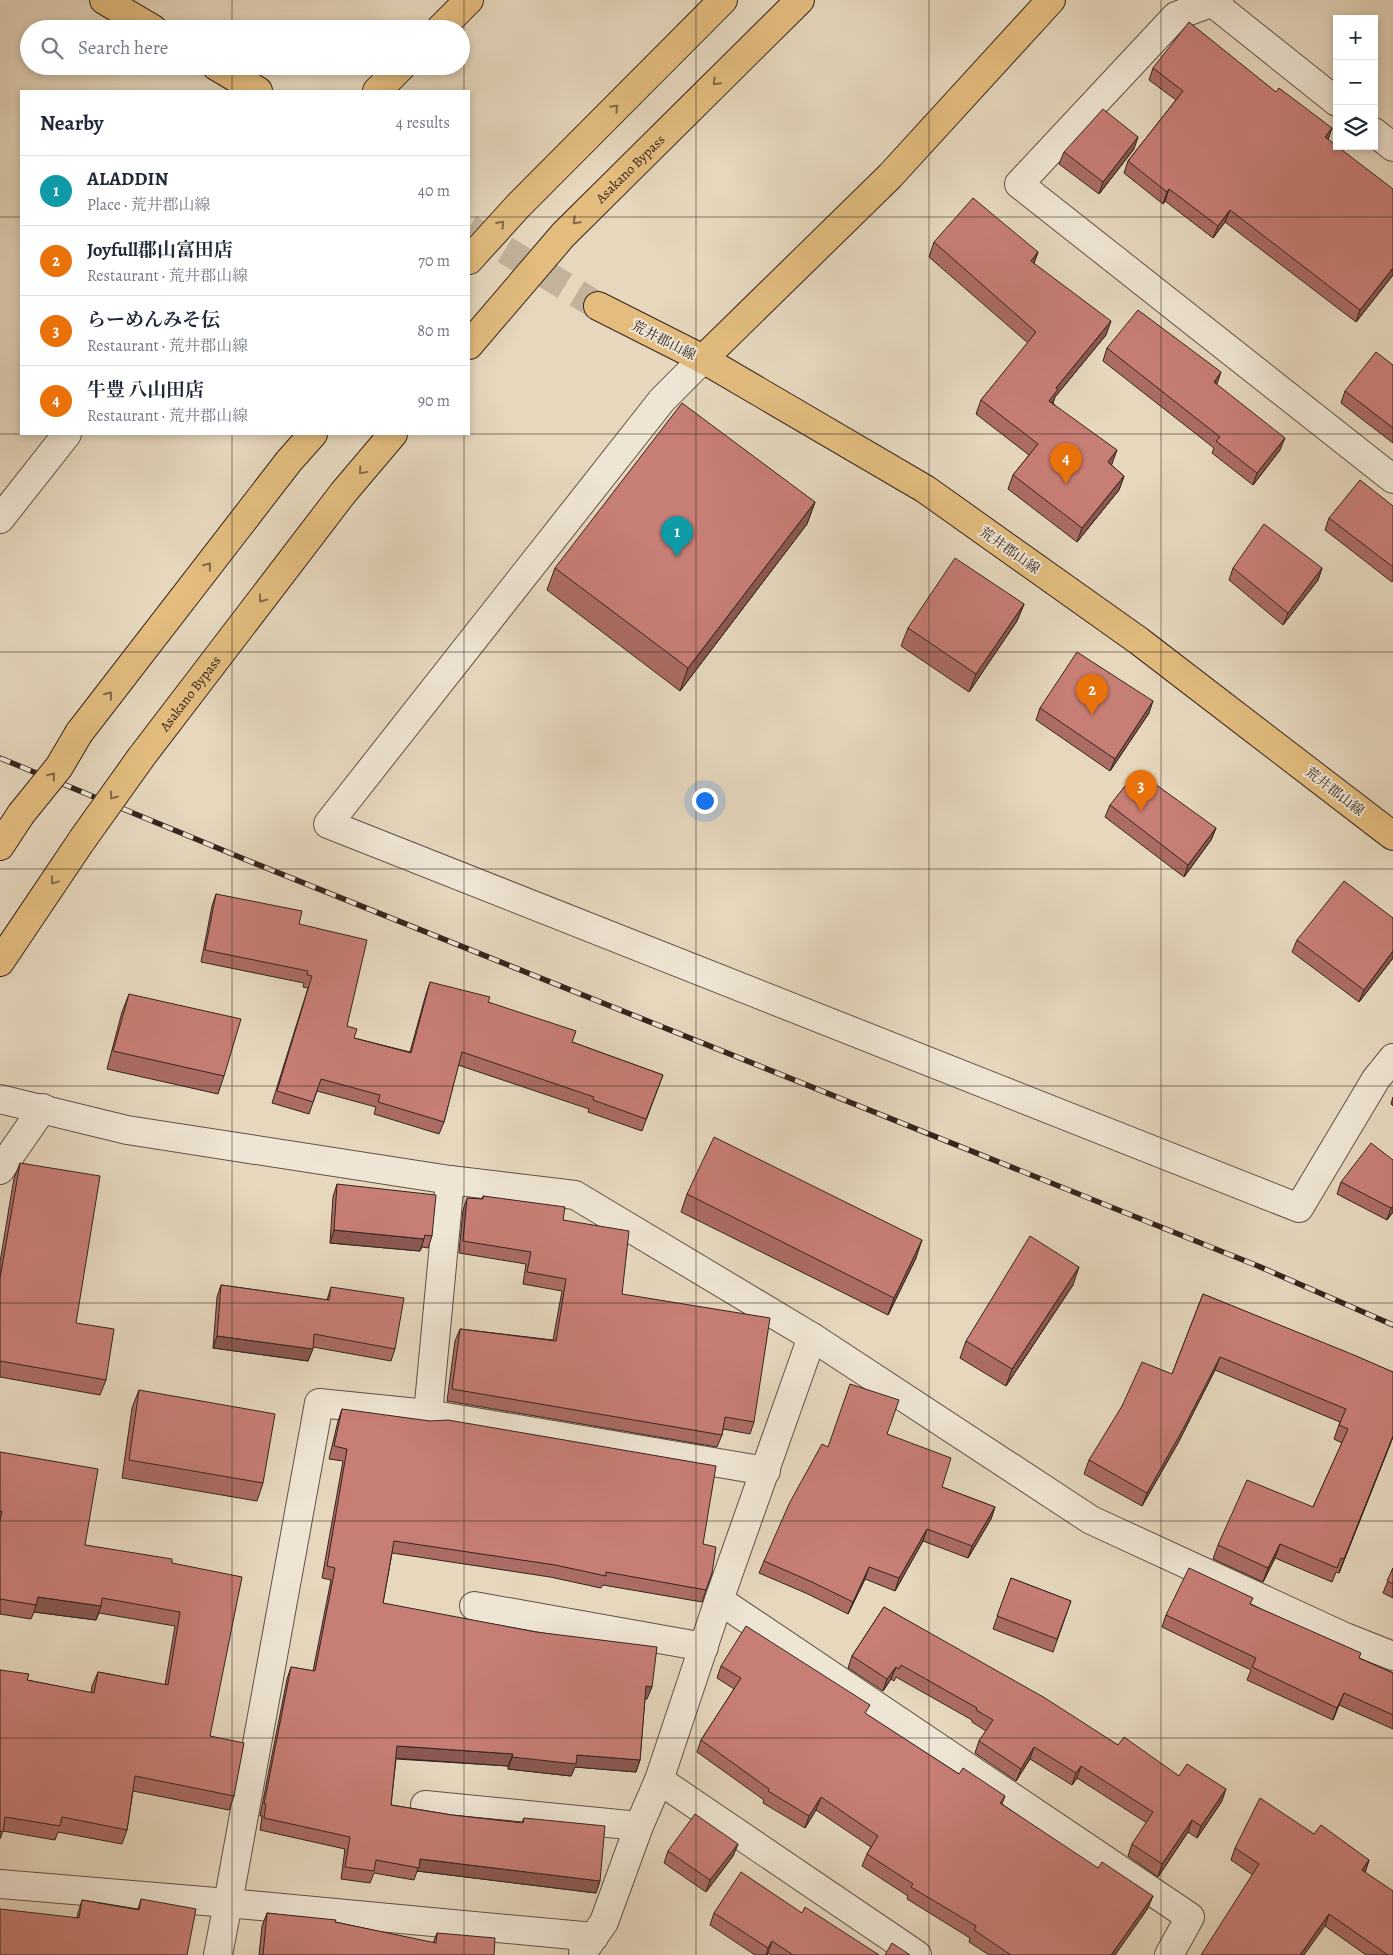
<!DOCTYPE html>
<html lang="en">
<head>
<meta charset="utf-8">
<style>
  body { margin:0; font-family:Alegreya,"Noto Serif JP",serif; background:#f2f2f3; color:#1f2937 }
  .controls { position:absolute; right:15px; top:15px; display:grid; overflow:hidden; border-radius:0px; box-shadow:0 2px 8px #0003 }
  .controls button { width:45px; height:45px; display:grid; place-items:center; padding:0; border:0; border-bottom:1px solid #e0e1e3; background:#fff; color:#1f2937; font:25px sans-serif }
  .you { position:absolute; left:704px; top:800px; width:18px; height:18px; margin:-12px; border:4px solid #fff; border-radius:50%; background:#1a73e8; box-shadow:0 0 0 8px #1a73e833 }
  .badge { display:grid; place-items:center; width:32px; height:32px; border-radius:50%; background:#8f2418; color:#fff; font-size:16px; font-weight:700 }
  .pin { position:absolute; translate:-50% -41px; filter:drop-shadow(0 1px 2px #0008) }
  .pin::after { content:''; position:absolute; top:26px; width:18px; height:15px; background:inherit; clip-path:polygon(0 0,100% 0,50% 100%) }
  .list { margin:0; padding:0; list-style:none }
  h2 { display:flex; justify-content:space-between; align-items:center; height:65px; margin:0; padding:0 20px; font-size:21px }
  h2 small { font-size:16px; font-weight:400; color:#747a83 }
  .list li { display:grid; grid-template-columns:32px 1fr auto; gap:15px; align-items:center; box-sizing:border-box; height:70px; padding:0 20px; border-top:1px solid #e0e1e3 }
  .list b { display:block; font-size:19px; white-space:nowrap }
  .list p { margin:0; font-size:16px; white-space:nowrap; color:#747a83 }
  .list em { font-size:16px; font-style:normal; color:#747a83 }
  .icon { flex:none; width:28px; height:28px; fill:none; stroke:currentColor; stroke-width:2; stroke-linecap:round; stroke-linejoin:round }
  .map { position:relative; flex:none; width:1393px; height:1955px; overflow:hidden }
  .search { position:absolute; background:#fff; box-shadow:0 2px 8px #0003; left:20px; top:20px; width:450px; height:55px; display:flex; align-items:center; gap:12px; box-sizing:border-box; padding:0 18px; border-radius:28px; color:#747a83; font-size:19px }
  .panel { position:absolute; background:#fff; box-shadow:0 2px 8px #0003; left:20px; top:90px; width:450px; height:345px; border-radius:0px }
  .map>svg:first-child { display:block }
</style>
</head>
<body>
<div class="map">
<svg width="1393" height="1955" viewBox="0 0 1393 1955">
  <rect width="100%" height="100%" fill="#e6d7bd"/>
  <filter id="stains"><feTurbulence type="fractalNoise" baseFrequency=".004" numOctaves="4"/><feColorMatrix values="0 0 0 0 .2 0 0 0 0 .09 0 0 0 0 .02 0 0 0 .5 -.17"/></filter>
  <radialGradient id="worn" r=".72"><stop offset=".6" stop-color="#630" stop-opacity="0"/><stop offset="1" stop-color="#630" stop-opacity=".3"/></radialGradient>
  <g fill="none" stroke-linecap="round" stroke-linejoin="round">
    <path stroke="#c3b39d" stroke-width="28" stroke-dasharray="28 14" stroke-linecap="butt" d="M469,228L598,306"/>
    <g stroke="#615146" stroke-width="30">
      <g id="minor">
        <path d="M1219,0L1176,16L1019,184L1393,479"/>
        <path d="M1213,3L1337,102"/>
        <path d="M1374,132L1393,147"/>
        <path d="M703,359L662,400L328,824L1299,1208L1376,1079L1393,1058"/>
        <path d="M0,519L67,434"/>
        <path d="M0,1099L127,1130L450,1180L575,1195L812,1337L1091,1520L1345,1637L1393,1656"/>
        <path d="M0,1170L43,1108"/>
        <path d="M428,1414L450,1180"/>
        <path d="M719,1600L1190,1917L1169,1955"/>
        <path d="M474,1606L704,1647"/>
        <path d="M659,1780L917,1955"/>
        <path d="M425,1805L639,1826"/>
        <path d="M0,1884L228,1903L218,1955"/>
        <path d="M594,1937L228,1903L319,1403L428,1414L766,1471"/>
        <path d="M583,1952L604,1922L639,1826L659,1780L719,1600L812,1337"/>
      </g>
    </g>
    <g stroke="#35241e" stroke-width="30">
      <g id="major">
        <path d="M104,0L153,29"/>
        <path d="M216,66L258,91"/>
        <path d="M598,306L703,359L925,489L1139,641L1393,836"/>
      </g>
    </g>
    <g stroke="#35241e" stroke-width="30">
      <g id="highway">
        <path d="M440,29L469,0"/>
        <path d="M377,91L402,66"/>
        <path d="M469,260L518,206L723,0"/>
        <path id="s1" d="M469,345L563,235L800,0"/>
        <path d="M703,359L890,176L1051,0"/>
        <path d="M79,733L289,461L313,434"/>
        <path id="s2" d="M142,756L343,493L393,434"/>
        <path d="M0,846L21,814"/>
        <path d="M0,962L82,840"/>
      </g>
    </g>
    <use href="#minor" stroke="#efe5d4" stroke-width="28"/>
    <use href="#major" stroke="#e3bc7e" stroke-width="28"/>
    <use href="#highway" stroke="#e3bc7e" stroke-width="28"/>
    <g stroke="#35241e" stroke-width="5.5">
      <path id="rail" d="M0,758L249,861L1258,1266L1393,1325"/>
    </g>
    <use href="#rail" stroke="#efe5d4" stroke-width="4" stroke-dasharray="11" stroke-linecap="butt"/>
    <g stroke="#35241e" stroke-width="30" stroke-linecap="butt">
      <g id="highway-bridge">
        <path d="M21,814L59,767L79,733"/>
        <path d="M82,840L142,756"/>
      </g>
    </g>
    <use href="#highway-bridge" stroke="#e3bc7e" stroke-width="28"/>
  </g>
  <g fill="#ab6c65" stroke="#35241e">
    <path d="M1153,68L1328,139L1393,275L1356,322L1225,222L1213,238L1165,201L1163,204L1124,173L1128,161L1176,100L1149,80Z"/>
    <path d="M1134,149L1099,194L1059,164L1064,152Z"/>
    <path d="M934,242L1038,252L1034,263L1106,335L1055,397L1053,403L1112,464L1111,465L1124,476L1119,490L1077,542L1008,489L1013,475L1029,455L976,414L981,400L1028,343L929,257Z"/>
    <path d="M1107,348L1217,385L1280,450L1253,485L1212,453L1214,448L1103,361Z"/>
    <path d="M1393,365V443L1341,403L1345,391Z"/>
    <path d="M815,502L807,524L680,691L547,590L555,568Z"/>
    <path d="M1393,506V580L1392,582L1325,530L1329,518Z"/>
    <path d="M1233,568H1322L1318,580L1283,625L1229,580Z"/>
    <path d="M1024,604L1017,621L969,692L901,646L908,628Z"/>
    <path d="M1040,708L1149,713L1110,771L1036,720Z"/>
    <path d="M1110,805L1216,828L1211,840L1184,877L1105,817Z"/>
    <path d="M216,894L299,924L347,1026L354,1038L410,1052L426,994L430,982L488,1002L572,1042L663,1075L642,1131L588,1112L589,1109L458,1065L444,1122L439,1134L374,1114L376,1107L317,1091L309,1114L272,1103L308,988L303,987L304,983L201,962L212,906Z"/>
    <path d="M1393,918V958L1359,1002L1292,952L1297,940Z"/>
    <path d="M129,994L224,1076L218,1094L107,1069L122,1012Z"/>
    <path d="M1393,1097V1106L1391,1104Z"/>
    <path d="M1393,1160V1212L1387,1220L1337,1194L1341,1182Z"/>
    <path d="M20,1163L76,1323L106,1380L100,1395L0,1377V1262L14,1178Z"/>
    <path d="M337,1184L432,1236L428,1248L422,1247L420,1251L330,1243L333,1197Z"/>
    <path d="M687,1194L916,1258L888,1315L681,1212Z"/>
    <path d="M483,1196L563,1220L622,1294L754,1422L750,1434L723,1429L722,1435L717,1447L447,1401L455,1341L460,1329L553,1340L562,1291L523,1284L526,1264L459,1253L463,1210L467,1198L482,1199Z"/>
    <path d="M221,1285L327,1300L331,1287L395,1349L391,1361L313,1347L308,1361L213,1348L217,1297Z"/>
    <path d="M1073,1285L1006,1386L960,1358L966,1341Z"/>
    <path d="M1203,1294L1393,1372V1437L1339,1573L1336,1572L1332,1582L1275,1558L1263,1582L1213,1559L1218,1545L1313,1507L1342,1443L1334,1439L1340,1422L1215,1370L1178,1443L1142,1506L1084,1474L1089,1460L1172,1374Z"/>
    <path d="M139,1390L263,1483L257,1501L122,1478L132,1408Z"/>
    <path d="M342,1409L703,1544L712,1573L702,1602L603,1585L601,1588L550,1577L392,1553L383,1603L647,1699L645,1698L640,1760L636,1772L575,1767L571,1776L508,1769V1766L396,1759L391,1805L452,1815L522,1822L524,1818L600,1881L596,1893L417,1871L414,1880L374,1873L370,1883L341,1879L345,1849L260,1830L262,1816H260L287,1679L291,1667L313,1671L331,1580L322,1578L343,1461L329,1459L338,1421Z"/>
    <path d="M887,1434L942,1487L995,1507L991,1519L968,1558L923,1541L895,1591L865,1579L848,1614L808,1594L759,1573L764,1561L828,1447Z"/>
    <path d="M0,1452L85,1545L172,1563L210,1736L234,1796L229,1810L133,1791L127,1830L122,1844L58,1832L55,1840L3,1831L0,1839V1670L27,1680L91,1693L92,1686L98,1672L165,1685L175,1626L99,1613L96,1620L34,1612L31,1619L0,1614Z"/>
    <path d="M1393,1568V1598L1383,1593Z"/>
    <path d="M1011,1578L1071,1601L1053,1652L993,1629Z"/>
    <path d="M1251,1604L1359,1658L1393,1673V1729L1339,1705L1333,1720L1247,1680L1251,1670L1162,1627L1166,1615Z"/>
    <path d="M884,1607L1118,1745L1179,1776L1222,1801L1197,1838L1188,1832L1158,1877L1128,1856L1132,1844L1147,1823L1077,1778L1072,1785L1030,1759L1016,1781L975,1753L979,1741L986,1731L972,1722V1720L896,1677L894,1681L891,1679L883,1691L848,1668L852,1656Z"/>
    <path d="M721,1666L867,1715L959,1774L1005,1796L1002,1804L1148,1908L1115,1955H989L969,1942L970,1938L907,1899L908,1896L862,1866L867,1854L871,1847L816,1810L805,1828L763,1803L764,1800L697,1752L701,1740L734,1689L717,1678Z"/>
    <path d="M1314,1834L1369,1860L1365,1872L1393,1955H1366L1253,1875L1231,1860L1235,1848Z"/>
    <path d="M738,1844L733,1856L706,1892L664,1863L668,1851Z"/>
    <path d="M141,1899L187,1955L77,1918L78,1913L82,1900L138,1909Z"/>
    <path d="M267,1913L335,1922L433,1943L437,1933L494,1955H259L262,1926Z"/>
    <path d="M714,1913H802L879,1955H771L768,1953L767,1955H755L710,1925Z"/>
  </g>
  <g fill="#8b5852" stroke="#35241e">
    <path d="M1332,128L1328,140L1325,137Z"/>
    <path d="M1138,137L1134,149L1099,194L1103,182Z"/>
    <path d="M1169,189L1165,201L1163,204L1167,192Z"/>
    <path d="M1230,210L1225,222L1213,238L1218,226Z"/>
    <path d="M1038,252L1033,266L1031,261Z"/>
    <path d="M1393,268V275L1356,322L1360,310Z"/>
    <path d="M1111,321L1106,335L1055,397L1053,403L1049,401L1056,388Z"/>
    <path d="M1221,372L1217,384L1209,394L1214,382Z"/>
    <path d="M1285,438L1280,450L1253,485L1257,473Z"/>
    <path d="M1117,450L1112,464L1103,476L1108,462Z"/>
    <path d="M1124,476L1119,490L1077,542L1082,528Z"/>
    <path d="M815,502L807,524L680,691L688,668Z"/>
    <path d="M1322,568L1318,580L1283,625L1288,613Z"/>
    <path d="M1024,604L1017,621L969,692L976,674Z"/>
    <path d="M1153,701L1149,713L1110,771L1115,759Z"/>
    <path d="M1216,828L1211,840L1184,877L1188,865Z"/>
    <path d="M1393,951V958L1359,1002L1364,990Z"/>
    <path d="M1393,1206V1212L1387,1220L1391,1208Z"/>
    <path d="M334,1230L424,1239L420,1251L330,1243Z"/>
    <path d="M922,1240L916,1258L888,1315L894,1298Z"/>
    <path d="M1079,1267L1073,1285L1006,1386L1012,1369Z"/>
    <path d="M217,1336L313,1349L308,1361L213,1348Z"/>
    <path d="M1220,1357L1215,1370L1178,1443L1142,1506L1147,1493Z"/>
    <path d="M1393,1436V1437L1339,1573L1344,1559Z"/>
    <path d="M995,1507L991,1519L968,1558L972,1546Z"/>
    <path d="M927,1529L923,1541L895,1591L899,1578Z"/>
    <path d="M1280,1544L1275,1558L1263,1582L1268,1568Z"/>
    <path d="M869,1567L865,1579L848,1614L853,1602Z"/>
    <path d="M38,1597L101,1606L96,1620L34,1612Z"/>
    <path d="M896,1667L891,1679L883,1691L887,1679Z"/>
    <path d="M646,1686L652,1687L647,1699L642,1698Z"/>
    <path d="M1344,1693L1339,1705L1333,1720L1337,1708Z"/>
    <path d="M397,1746L513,1754L508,1766L393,1758Z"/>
    <path d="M1034,1747L1030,1759L1016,1781L1021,1769Z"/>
    <path d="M577,1755L640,1760L636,1772L575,1767L571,1776L508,1769L512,1757Z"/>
    <path d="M1081,1766L1077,1778L1072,1785L1076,1773Z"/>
    <path d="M1226,1789L1222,1801L1197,1838L1201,1826Z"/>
    <path d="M821,1797L816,1810L805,1828L809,1816Z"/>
    <path d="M1192,1820L1188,1832L1158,1877L1162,1864Z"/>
    <path d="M738,1844L733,1856L706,1892L710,1880Z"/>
    <path d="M420,1859L600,1881L596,1893L417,1871Z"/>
    <path d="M1369,1860L1365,1873L1362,1870Z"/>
    <path d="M1153,1896L1148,1908L1115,1955H1111Z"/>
    <path d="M1329,1914L1325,1926L1304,1955H1300Z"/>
    <path d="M772,1941L768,1953L767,1955H766L768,1948Z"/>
  </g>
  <g fill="#c77e75" stroke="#35241e">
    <path d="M1189,22L1276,92L1279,88L1332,128L1325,137L1393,189V268L1360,310L1230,210L1218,226L1169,189L1167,192L1128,161L1183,91L1153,68Z"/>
    <path d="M1103,109L1138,137L1103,182L1064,152Z"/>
    <path d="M973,198L1038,252L1031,261L1111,321L1056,388L1058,389L1049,401L1117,450L1108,462L1124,476L1082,528L1013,475L1038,444L981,400L1036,332L934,242Z"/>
    <path d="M1138,310L1221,372L1214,382L1285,438L1257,473L1216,441L1220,437L1107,348Z"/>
    <path d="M1376,352L1393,365V428L1345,391Z"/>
    <path d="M682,403L815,502L688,668L555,568Z"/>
    <path d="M1360,480L1393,506V567L1329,518Z"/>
    <path d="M1264,524L1322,568L1288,613L1233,568Z"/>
    <path d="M955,558L1024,604L976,674L908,628Z"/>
    <path d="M1077,652L1153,701L1115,759L1040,708Z"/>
    <path d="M1137,771L1216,828L1188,865L1110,805Z"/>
    <path d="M1344,881L1393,918V951L1364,990L1297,940Z"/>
    <path d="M216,894L302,911L299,924L367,940L347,1026L357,1029L354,1038L411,1053L430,982L490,997L488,1002L576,1031L572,1042L663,1075L646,1119L593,1100L594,1097L462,1052L444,1122L378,1102L380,1095L321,1079L313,1102L277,1091L312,976L307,975L308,971L205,950Z"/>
    <path d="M129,994L241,1019L224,1076L113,1051Z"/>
    <path d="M714,1137L922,1240L894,1298L687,1194Z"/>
    <path d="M1371,1143L1393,1160V1206L1391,1208L1341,1182Z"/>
    <path d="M20,1163L100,1176L76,1323L114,1329L106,1380L0,1361V1278Z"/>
    <path d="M337,1184L436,1195L432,1236L425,1235L424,1239L334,1230Z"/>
    <path d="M483,1196L565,1207L563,1220L629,1231L622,1294L770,1318L754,1422L725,1417L722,1435L452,1389L460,1329L556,1341L566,1279L527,1272L531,1252L463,1241L467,1198L483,1199Z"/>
    <path d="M1030,1236L1079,1267L1012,1369L966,1341Z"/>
    <path d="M221,1285L329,1300L331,1287L404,1298L395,1349L314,1334L313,1349L217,1336Z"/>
    <path d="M1203,1294L1354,1355L1393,1372V1436L1344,1559L1341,1558L1337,1568L1280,1544L1268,1568L1218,1545L1247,1480L1313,1507L1348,1429L1339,1425L1346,1409L1220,1357L1183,1429L1147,1493L1089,1460L1122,1406L1142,1362L1172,1374Z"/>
    <path d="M850,1384L899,1400L887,1434L951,1458L942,1487L995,1507L972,1546L927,1529L899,1578L869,1567L853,1602L812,1582L764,1561L790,1502L822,1444L828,1447Z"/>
    <path d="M139,1390L275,1414L263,1483L129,1460Z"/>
    <path d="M342,1409L430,1421L448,1420L716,1466L703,1544L716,1547L712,1573L706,1590L606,1572V1576L555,1565L394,1541L383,1603L536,1632L657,1647L652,1687L646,1686L640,1760L577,1755L576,1764L512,1757L513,1754L397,1746L391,1805L452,1815L523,1823L524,1818L605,1826L600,1881L420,1859L419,1868L376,1860L374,1871L345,1867L350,1837L264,1818L266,1804H264L291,1667L315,1671L335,1568L327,1566L347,1449L334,1446Z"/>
    <path d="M0,1452L98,1469L85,1545L172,1559V1563L242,1577L210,1736L244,1743L234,1796L135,1776L127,1830L62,1817L60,1826L5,1817L3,1832L0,1831V1670L29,1674L27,1680L94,1693L98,1672L168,1685L180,1612L102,1598L101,1606L38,1597L36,1605L0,1599V1521L2,1511H0Z"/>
    <path d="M1189,1568L1253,1598L1250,1604L1361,1653L1359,1658L1393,1673V1715L1344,1693L1337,1708L1252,1667L1256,1658L1166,1615Z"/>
    <path d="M1393,1568V1584L1387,1581Z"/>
    <path d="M1011,1578L1071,1601L1057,1639L997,1616Z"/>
    <path d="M884,1607L1045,1698L1118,1745L1124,1737L1179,1776L1187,1764L1226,1789L1201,1826L1192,1820L1162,1864L1132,1844L1153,1812L1081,1766L1076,1773L1034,1747L1021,1769L979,1741L993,1720L976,1710L977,1708L901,1665L899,1669L896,1667L887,1679L852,1656Z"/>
    <path d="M746,1626L870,1705L865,1713L959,1774L963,1768L1005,1796L1000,1803L1098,1868L1102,1862L1153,1896L1111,1955H1011L974,1930L976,1926L911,1887L913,1884L867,1854L878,1836L821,1797L809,1816L768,1791L769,1789L701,1740L741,1678L721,1666Z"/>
    <path d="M1260,1798L1314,1834L1321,1825L1369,1860L1362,1870L1393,1891V1955H1388L1329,1914L1300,1955H1201L1259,1864L1235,1848Z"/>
    <path d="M695,1814L738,1844L710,1880L668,1851Z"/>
    <path d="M741,1872L802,1913L805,1907L879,1955H793L772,1941L768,1948L714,1913Z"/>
    <path d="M141,1899L196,1909L187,1955H0V1909L79,1918L82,1900L139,1910Z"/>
    <path d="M267,1913L336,1920L335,1922L436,1943L437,1933L495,1938L494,1955H263Z"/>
    <path d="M892,1943L910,1955H885Z"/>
  </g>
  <defs><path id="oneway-chevron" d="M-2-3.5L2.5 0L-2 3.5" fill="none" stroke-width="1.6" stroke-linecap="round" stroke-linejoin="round" transform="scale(1.25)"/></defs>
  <g stroke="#836849">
    <use href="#oneway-chevron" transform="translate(716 82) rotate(135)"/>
    <use href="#oneway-chevron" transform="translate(615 108) rotate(-45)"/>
    <use href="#oneway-chevron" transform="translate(576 221) rotate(135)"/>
    <use href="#oneway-chevron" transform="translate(501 224) rotate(-48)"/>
    <use href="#oneway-chevron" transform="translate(362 471) rotate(130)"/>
    <use href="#oneway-chevron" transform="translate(208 566) rotate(-52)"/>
    <use href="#oneway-chevron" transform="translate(262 599) rotate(127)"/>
    <use href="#oneway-chevron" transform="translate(109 695) rotate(-52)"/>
    <use href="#oneway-chevron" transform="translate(52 776) rotate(-51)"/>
    <use href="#oneway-chevron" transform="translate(113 796) rotate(126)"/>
    <use href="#oneway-chevron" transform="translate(54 881) rotate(124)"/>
  </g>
  <path fill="none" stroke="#35241e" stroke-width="1" stroke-opacity="0.55" d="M232,0V29M464,0V91M696,0V1955M929,0V1955M1161,0V1955M232,66V91M0,217H21M469,217H1393M0,434H1393M232,434V1955M464,434V1955M0,652H1393M0,869H1393M0,1086H1393M0,1303H1393M0,1521H1393M0,1738H1393"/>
  <g text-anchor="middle" stroke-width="4" stroke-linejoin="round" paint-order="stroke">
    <g font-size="14" fill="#35241e" stroke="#efe5d4">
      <text dy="5" stroke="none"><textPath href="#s1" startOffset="239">Asakano Bypass</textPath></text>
      <text transform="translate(664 340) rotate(27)" y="5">荒井郡山線</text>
      <text transform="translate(1010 550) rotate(35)" y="5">荒井郡山線</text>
      <text dy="5" stroke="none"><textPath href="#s2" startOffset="79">Asakano Bypass</textPath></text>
      <text transform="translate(1335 791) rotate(38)" y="5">荒井郡山線</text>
    </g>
  </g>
  <rect width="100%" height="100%" filter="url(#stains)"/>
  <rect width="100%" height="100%" fill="url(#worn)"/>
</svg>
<div class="controls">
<button>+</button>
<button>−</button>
<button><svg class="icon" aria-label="layers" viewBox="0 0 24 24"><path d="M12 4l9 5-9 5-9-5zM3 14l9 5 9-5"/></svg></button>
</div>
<div class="you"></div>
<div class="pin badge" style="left:677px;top:557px;background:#0f9aa8">1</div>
<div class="pin badge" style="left:1092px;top:715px;background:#e8710a">2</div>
<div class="pin badge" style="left:1141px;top:811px;background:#e8710a">3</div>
<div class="pin badge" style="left:1066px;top:484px;background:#e8710a">4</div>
<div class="search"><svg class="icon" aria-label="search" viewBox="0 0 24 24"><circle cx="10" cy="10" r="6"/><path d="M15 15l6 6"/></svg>Search here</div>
<section class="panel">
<h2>Nearby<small>4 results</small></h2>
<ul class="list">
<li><span class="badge" style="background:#0f9aa8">1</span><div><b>ALADDIN</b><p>Place · 荒井郡山線</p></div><em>40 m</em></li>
<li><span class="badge" style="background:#e8710a">2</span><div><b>Joyfull郡山富田店</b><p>Restaurant · 荒井郡山線</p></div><em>70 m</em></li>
<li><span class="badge" style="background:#e8710a">3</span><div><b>らーめんみそ伝</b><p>Restaurant · 荒井郡山線</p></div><em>80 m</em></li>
<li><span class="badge" style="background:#e8710a">4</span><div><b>牛豊 八山田店</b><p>Restaurant · 荒井郡山線</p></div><em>90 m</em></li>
</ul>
</section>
</div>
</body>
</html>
